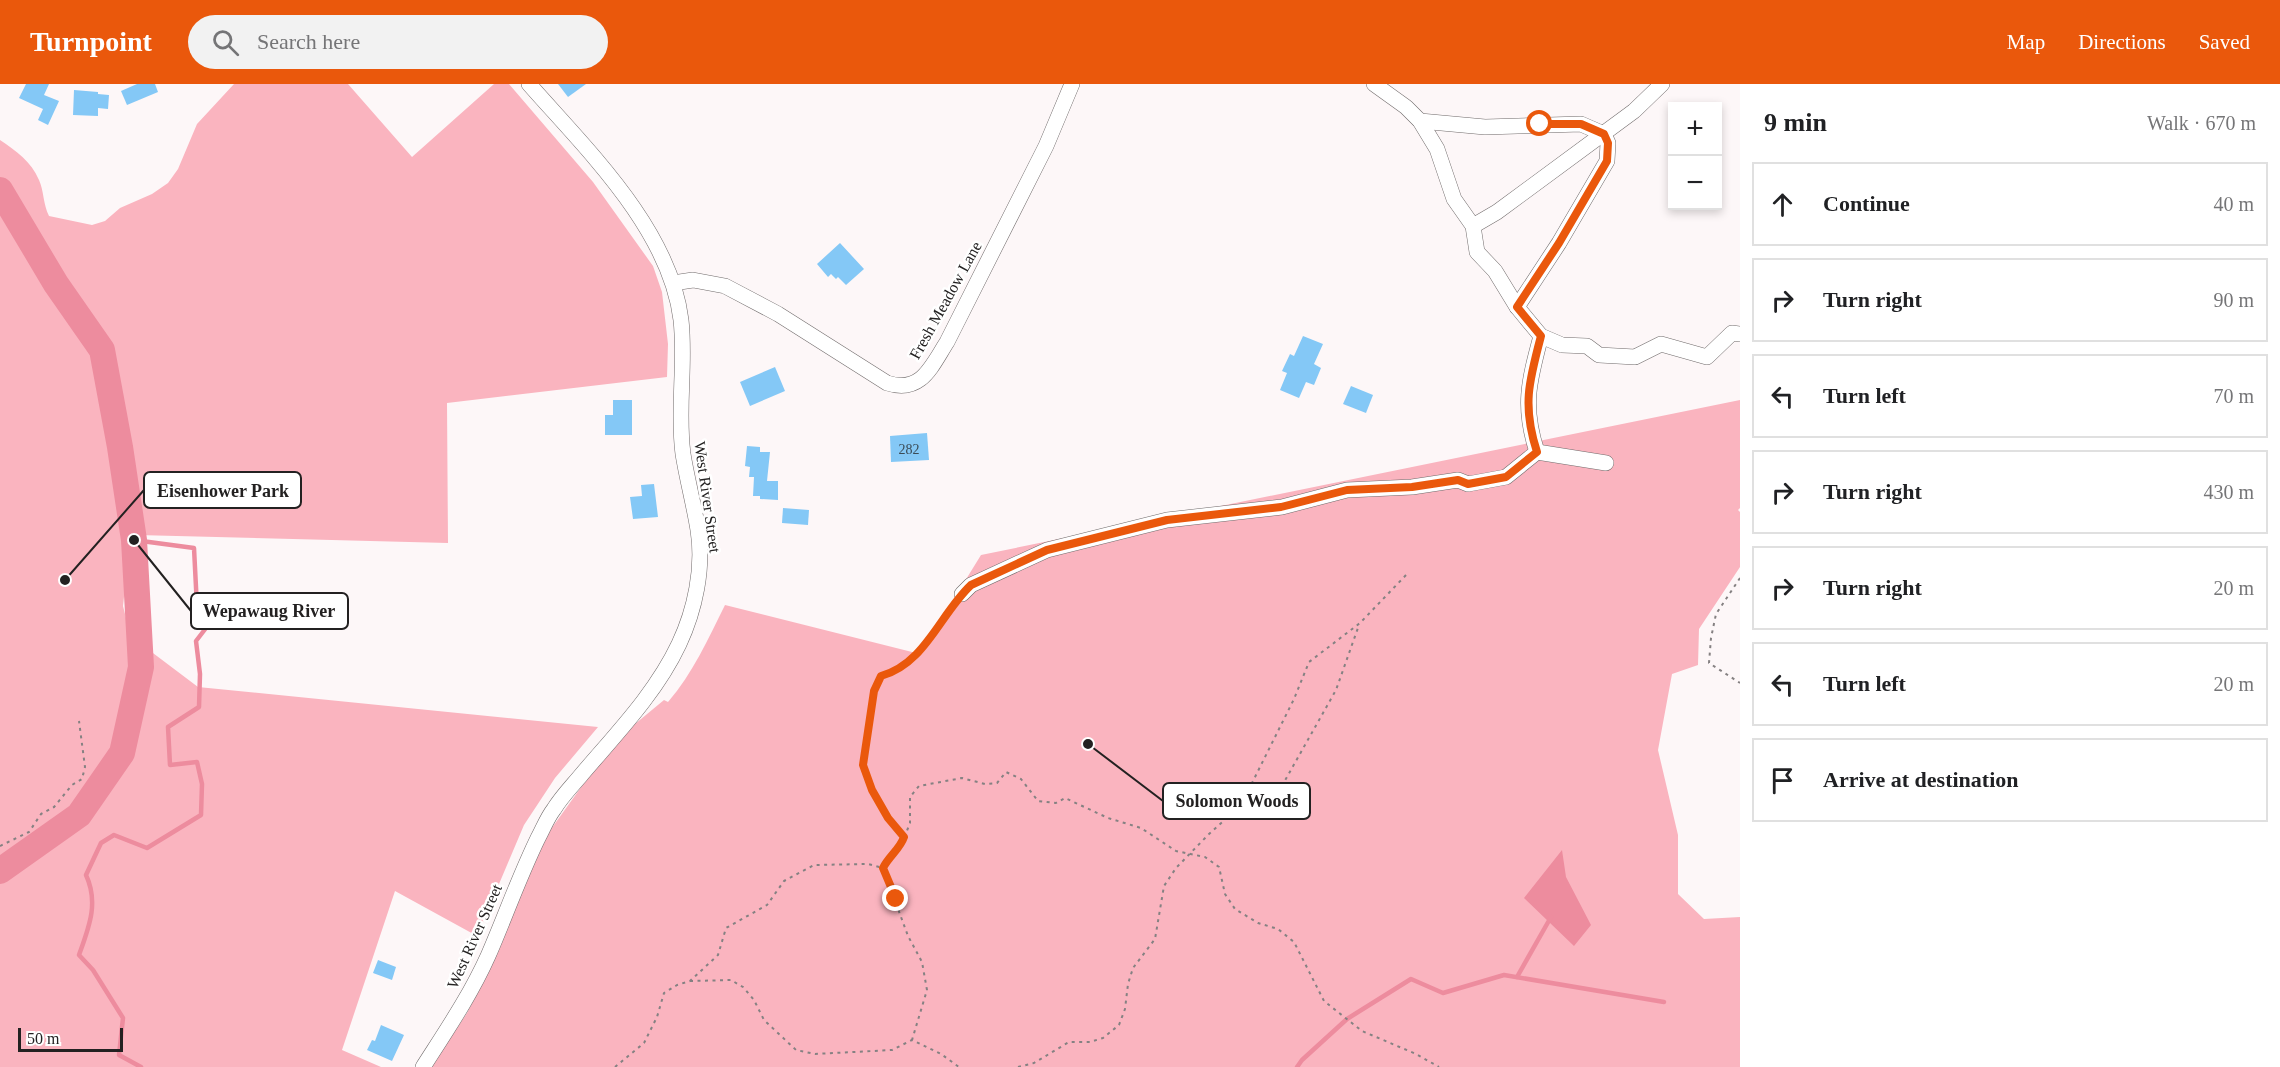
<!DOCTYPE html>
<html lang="en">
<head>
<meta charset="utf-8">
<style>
  body { margin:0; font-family:Georgia,serif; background:#f2f2f2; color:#202124 }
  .controls { position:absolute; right:18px; top:18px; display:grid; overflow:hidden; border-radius:0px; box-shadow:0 3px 9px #0003 }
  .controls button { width:54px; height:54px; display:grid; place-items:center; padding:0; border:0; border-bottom:2px solid #e0e0e0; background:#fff; color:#202124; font:30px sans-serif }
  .scale { position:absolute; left:18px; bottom:15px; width:105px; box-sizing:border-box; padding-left:6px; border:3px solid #232121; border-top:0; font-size:16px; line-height:21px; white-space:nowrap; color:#232121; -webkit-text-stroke:4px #fff; paint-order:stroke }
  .stop { position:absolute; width:18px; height:18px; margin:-14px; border:4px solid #ea580c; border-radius:50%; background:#fff }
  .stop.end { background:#ea580c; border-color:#fff; box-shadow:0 2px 6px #0008 }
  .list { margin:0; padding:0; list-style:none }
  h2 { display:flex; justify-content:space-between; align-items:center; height:78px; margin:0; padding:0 24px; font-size:26px }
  h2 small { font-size:20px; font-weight:400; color:#757577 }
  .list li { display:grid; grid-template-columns:39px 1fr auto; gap:18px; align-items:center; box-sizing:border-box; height:84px; margin:0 12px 12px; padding:0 12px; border:2px solid #e0e0e0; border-radius:0px }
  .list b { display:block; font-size:22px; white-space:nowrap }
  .list em { font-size:20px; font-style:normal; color:#757577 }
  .icon { flex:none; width:33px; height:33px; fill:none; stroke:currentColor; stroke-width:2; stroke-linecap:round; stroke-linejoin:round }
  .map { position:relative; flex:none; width:1740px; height:983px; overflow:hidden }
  header { display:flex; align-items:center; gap:36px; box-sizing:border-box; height:84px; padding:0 30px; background:#ea580c; color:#fff }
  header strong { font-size:28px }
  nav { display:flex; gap:33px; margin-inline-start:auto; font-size:21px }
  .search { width:420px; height:54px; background:#f2f2f2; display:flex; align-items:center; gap:15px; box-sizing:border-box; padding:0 21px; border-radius:33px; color:#757577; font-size:22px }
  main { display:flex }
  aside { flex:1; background:#fff }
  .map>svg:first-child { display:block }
</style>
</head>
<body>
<header>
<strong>Turnpoint</strong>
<div class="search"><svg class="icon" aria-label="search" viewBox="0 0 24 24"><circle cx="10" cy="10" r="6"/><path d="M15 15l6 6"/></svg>Search here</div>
<nav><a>Map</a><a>Directions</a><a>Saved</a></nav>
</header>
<main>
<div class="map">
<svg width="1740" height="983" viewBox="0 0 1740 983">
  <rect width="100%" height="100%" fill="#fdf7f8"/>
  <g fill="#fab4bf">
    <path d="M234,0H348L412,73L494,0H509L593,98L653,182L662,208L668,260L667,293L447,319L448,459L137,451L138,476L124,513L123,522L127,538L137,557L198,603L598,643L555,694L524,741L477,852L395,807L342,966L381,983H0V56C16,67 31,77 39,96C44,107 43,120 49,132L92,141L105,137L120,124L152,110L168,99L178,85L197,40Z"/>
    <path d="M1740,316V424L1738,426L1740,428V483L1699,545L1698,581L1672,590L1658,666L1678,751V810L1704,835L1740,833V983H431L467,929L492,879L546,752L587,695L635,640L664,616L668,618C693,589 708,555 725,521L920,570L981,471Z"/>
  </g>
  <path fill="#ed8c9e" d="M1562,766L1566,793L1591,841L1574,862L1524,814Z"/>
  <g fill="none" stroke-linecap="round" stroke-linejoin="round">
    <g stroke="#ed8c9e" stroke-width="4.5">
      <path d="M134,456L194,464L197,523L206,544L196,557L200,590L199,623L168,643L170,681L197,678L202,700L201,731L147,764L114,751L101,759L86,791C99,819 89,843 79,871L93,886L123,934L119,971L141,983"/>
      <path d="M1517,893L1551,833"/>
      <path d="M1297,983L1302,976L1347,935L1411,895L1443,909L1504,891L1664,918"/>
    </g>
    <path stroke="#ed8c9e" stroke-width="26" d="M0,106L56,200L102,266L120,363L134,456L141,583L122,669L79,731L0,787"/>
  </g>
  <g fill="#84c8f6">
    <path d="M26,0H49L44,11L59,17L48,41L38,36L43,25L19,14Z"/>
    <path d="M137,0H155L158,8L127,21L121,7Z"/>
    <path d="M558,0H586L568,13Z"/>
    <path d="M74,6L98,8V10L109,11L108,25L98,24V32L73,31Z"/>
    <path d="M840,159L864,185L846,201L838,193L836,195L831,190L828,193L817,180Z"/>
    <path d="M1303,252L1323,260L1314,280L1321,284L1314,301L1306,298L1299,314L1280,306L1287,289L1282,287L1290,270L1294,272Z"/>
    <path d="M775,283L785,307L750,322L740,298Z"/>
    <path d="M1351,302L1373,311L1366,329L1343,320Z"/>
    <path d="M613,316H632V351H605V331H613Z"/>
    <path d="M927,349L929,376L891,378L890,352Z"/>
    <path d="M747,362L760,363V368H770L767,397H778V416L760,415V412H753L754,393H749L750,383L745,382Z"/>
    <path d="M654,400L658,433L633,435L630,413L642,412L641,401Z"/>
    <path d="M783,424L809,426L808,441L782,439Z"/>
    <path d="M378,876L396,883L392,896L373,889Z"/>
    <path d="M381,941L404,951L392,977L367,966L372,956L375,957Z"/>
  </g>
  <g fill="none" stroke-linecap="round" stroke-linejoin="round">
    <g stroke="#706b6b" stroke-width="16">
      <g id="minor">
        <path d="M1374,0L1406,23L1420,37L1437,65L1454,115L1473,142L1477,168L1495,187L1517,223L1541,252L1562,261L1587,262L1599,271L1635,273L1661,260L1707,273L1732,249L1740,250"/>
        <path d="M1420,37L1485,43L1581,40L1604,50L1608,59L1607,77L1559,159L1517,223"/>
        <path d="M1473,142L1497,128L1634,27L1662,0"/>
        <path d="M673,199L693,196L725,202L778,230L887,299C921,310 931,283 947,258L1046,62L1072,0"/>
        <path d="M1537,368C1522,322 1529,297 1541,252"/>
        <path d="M962,510L971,501L1047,466L1167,436L1282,423L1347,406L1412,403L1458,396L1468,400L1506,393L1537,368L1606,379"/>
        <path d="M423,983C446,947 470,912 488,872C505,833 519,793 538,754C543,745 547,734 554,725C562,712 573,701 582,690C616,650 656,609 679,560C695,526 704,484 698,446C694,421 687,395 683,370C677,325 686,280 681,236C670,145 586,65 529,0"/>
      </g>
    </g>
    <g stroke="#858182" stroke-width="2" stroke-dasharray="3 4.5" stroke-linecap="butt">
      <path d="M1740,494L1716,530L1711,554L1709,579L1740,599"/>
      <path d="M1241,721L1268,712L1283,700L1336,606L1359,541"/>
      <path d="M905,753L888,734L872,706L863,681L874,607L881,592C914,583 935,550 953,522"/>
      <path d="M0,762L29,748L41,730L54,723L72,701L82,695L85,683L79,637"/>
      <path d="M883,784L908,852L922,878L927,906L912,956"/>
      <path d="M690,897L731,896L743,903L754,916L764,936L796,966L815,970L892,966L912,956L941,970L959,983"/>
      <path d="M615,983L644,959L657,933L664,909L677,901L690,897L718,871L726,844L767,821L784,797L814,781L868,780L883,784L888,774L901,762L910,739V713L919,702L962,694L985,700L997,699L1006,688L1021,695L1038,717L1056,719L1065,714L1108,734L1141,744L1176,767L1205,773L1219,783L1225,810L1235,825L1258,839L1278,845L1294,858L1324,917L1362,947L1416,970L1439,983"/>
      <path d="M1018,983L1034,979L1069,958H1090L1103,954L1119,941L1125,925L1128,900L1133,884L1155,855L1164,802L1176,784L1209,750L1241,721L1294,615L1309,578L1360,539L1407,490"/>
    </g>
    <use href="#minor" stroke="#fff" stroke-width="15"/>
  </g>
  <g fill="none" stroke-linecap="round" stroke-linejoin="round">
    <path stroke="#ea580c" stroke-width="8" d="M896,815L883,784C889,772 900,765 904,753L888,734L872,706L863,681L874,607L881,592C925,580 940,530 971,501L1047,466L1167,436L1281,423L1347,406L1412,403L1458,396L1468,400L1506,393L1537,368C1522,322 1529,297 1541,252L1517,223L1559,159L1607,77L1608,59L1604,50L1581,40H1540"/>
  </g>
  <g text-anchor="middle" stroke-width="5" stroke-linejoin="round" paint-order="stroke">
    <g font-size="14" fill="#3b4b56">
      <text x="909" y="370">282</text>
    </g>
    <g font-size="16" fill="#232121" stroke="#fff">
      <text transform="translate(945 216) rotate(-61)" y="6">Fresh Meadow Lane</text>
      <text transform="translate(708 413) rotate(82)" y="6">West River Street</text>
      <text transform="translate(474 852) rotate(-66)" y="6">West River Street</text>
    </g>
  </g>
  <path fill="none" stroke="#232121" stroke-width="2" d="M65 496L144 406M134 456L191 527M1088 660L1163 717"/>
  <g fill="#232121" stroke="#fff" stroke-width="2">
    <circle cx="65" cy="496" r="6"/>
    <circle cx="134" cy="456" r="6"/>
    <circle cx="1088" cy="660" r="6"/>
  </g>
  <g fill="#fff" stroke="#232121" stroke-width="2">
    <rect x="144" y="388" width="157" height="36" rx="6"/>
    <rect x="191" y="509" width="157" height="36" rx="6"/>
    <rect x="1163" y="699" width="147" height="36" rx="6"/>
  </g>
  <g font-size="18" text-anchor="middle" font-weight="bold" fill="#232121">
    <text x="223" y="413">Eisenhower Park</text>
    <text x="269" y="533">Wepawaug River</text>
    <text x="1237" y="723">Solomon Woods</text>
  </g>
</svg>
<div class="controls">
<button>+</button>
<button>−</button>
</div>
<div class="scale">50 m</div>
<div class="stop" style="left:1540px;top:40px"></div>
<div class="stop end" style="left:896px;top:815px"></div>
</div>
<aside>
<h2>9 min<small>Walk · 670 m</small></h2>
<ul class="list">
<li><svg class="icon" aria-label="ahead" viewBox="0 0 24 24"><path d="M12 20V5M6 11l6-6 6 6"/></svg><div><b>Continue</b></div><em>40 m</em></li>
<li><svg class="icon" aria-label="right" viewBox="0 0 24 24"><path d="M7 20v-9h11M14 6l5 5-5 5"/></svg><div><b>Turn right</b></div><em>90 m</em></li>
<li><svg class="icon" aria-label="left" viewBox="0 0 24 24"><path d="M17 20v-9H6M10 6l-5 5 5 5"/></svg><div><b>Turn left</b></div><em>70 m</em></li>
<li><svg class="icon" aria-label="right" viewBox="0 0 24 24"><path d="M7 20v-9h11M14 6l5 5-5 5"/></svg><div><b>Turn right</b></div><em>430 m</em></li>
<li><svg class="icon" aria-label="right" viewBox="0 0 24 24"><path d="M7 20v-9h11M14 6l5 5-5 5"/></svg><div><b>Turn right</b></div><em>20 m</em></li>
<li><svg class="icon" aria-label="left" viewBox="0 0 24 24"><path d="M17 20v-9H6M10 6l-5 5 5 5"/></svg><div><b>Turn left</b></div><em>20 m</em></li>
<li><svg class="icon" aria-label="arrive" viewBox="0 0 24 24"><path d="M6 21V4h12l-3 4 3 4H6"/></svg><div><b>Arrive at destination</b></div></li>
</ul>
</aside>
</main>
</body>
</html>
